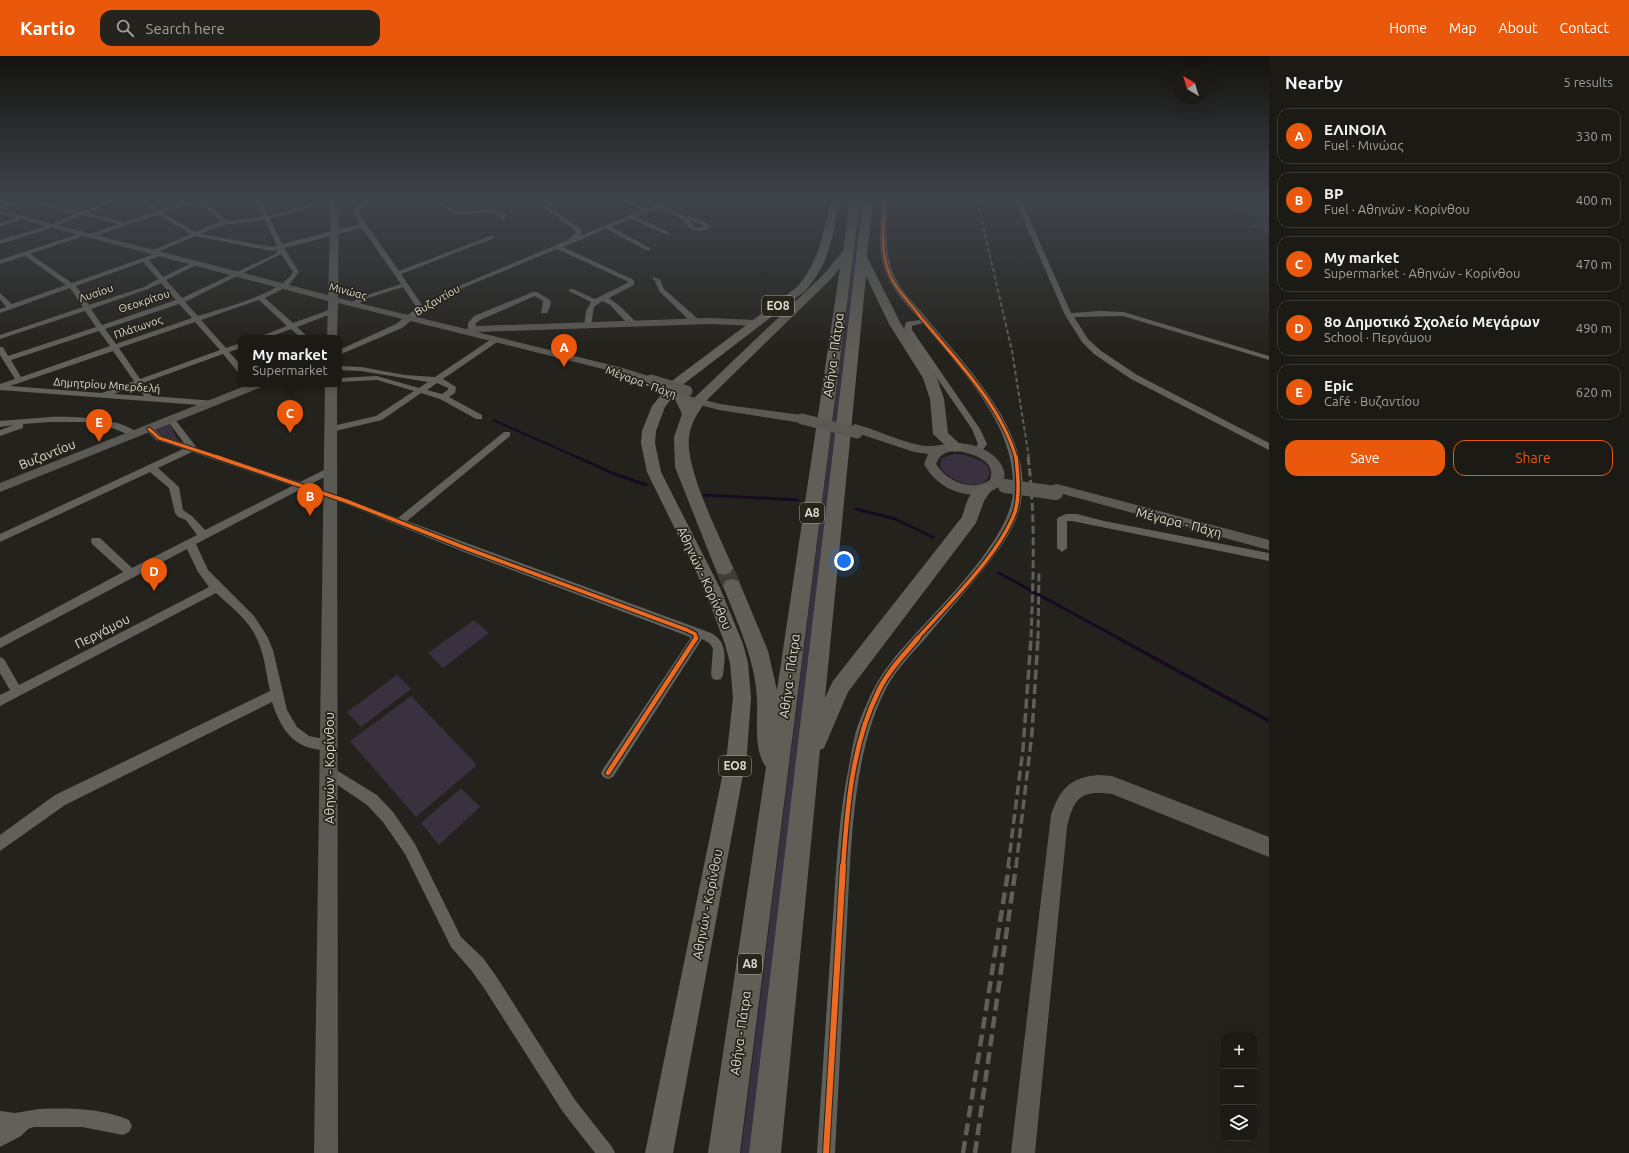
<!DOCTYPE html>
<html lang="en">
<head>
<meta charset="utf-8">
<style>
  body { margin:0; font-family:Ubuntu,sans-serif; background:#24231e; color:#f1f3f6 }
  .controls { position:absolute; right:12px; bottom:12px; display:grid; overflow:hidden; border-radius:8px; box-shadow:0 4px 16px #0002 }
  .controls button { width:36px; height:36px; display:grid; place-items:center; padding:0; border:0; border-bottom:1px solid #393834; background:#1b1a15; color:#f1f3f6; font:20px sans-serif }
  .compass { position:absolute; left:1173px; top:12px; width:36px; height:36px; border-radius:50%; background:#1b1a15; box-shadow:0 4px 16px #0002; rotate:322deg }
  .you { position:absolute; left:844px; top:505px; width:14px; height:14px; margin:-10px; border:3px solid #fff; border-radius:50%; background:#1a73e8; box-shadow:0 0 0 6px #1a73e833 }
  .badge { display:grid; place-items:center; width:26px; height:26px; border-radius:50%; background:#ea580c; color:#fff; font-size:13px; font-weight:700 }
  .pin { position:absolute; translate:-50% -33px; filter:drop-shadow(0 1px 2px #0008) }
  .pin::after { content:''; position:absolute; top:21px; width:14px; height:12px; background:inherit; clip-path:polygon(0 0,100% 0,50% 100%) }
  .popup { position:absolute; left:238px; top:279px; width:104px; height:52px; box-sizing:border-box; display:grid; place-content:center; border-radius:8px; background:#1b1a15; filter:drop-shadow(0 1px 3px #0005); font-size:13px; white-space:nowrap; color:#a0a1a0 }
  .popup b { font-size:15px; color:#f1f3f6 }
  .popup::after { content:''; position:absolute; left:50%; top:100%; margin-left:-8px; border:8px solid transparent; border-top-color:#1b1a15 }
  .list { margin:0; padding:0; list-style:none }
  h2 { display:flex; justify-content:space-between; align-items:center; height:52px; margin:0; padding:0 16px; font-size:17px }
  h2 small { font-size:13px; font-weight:400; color:#a0a1a0 }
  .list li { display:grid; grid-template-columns:26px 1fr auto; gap:12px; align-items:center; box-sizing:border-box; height:56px; margin:0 8px 8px; padding:0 8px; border:1px solid #393834; border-radius:12px }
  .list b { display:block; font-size:15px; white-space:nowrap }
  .list p { margin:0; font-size:13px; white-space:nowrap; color:#a0a1a0 }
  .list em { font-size:13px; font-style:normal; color:#a0a1a0 }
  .actions { display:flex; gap:8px; padding:12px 16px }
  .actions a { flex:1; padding:9px 0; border:1px solid #ea580c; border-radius:12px; text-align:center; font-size:14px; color:#ea580c }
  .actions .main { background:#ea580c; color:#fff }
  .icon { flex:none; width:22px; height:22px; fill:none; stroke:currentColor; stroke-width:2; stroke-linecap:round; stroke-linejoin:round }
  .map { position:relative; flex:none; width:1269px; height:1097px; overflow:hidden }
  header { display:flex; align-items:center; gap:24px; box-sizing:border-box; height:56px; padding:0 20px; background:#ea580c; color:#fff }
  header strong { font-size:19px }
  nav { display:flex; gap:22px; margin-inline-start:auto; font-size:14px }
  .search { width:280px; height:36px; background:#24231e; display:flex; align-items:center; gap:10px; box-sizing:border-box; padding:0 14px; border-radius:12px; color:#a0a1a0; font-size:15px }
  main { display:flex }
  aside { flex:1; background:#1b1a15 }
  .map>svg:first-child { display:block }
</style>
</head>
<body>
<header>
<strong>Kartio</strong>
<div class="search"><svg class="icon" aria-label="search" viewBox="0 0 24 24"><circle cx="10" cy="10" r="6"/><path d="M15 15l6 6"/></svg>Search here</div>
<nav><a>Home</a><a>Map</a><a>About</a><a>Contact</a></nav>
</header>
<main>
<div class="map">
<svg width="1269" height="1097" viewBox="0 0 1269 1097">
  <rect width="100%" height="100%" fill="#24221c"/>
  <g fill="#393040">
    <path d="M860,144H863L750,1097H741Z"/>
    <path d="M1191,144H1269V177L1249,171L1261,161Z"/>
    <path d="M170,368L178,385L162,379L155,373Z"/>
    <path d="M954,398C963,398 1000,406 987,423C976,437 946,423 940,410L942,402Z"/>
    <path d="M474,564L489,577L443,612L428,597Z"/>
    <path d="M397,619L411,633L361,671L347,656Z"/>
    <path d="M411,640L477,709L416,761L350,685Z"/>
    <path d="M461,732L480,751L439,789L421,767Z"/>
  </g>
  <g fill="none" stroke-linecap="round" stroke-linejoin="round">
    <path stroke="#170a21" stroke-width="2" d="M493,364L579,402"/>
    <g stroke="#170a21" stroke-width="3">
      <path d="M577,401L612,417L646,429"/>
      <path d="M704,439L798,444"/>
      <path d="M856,453L895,463L933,481"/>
      <path d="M999,517L1120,583"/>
    </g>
    <path stroke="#170a21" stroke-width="3.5" d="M1118,582L1269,665"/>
    <path stroke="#403e37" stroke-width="18" stroke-dasharray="18 9" stroke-linecap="butt" d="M724,512L732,530"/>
    <g fill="#61605b" fill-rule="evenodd">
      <path d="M26,144C44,142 64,156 81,155C92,155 103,144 116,144L88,157L124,166L157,155L138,144H145L162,153C201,140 196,139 228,165L263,161L255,144H261L269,160L327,144H335L270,163L282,188L360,168L353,158L355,152L361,147L360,144H366L367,148L360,154L359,158L399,215L490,180H494V182L401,218L422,249L461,229L568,184L576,177L575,174L543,151C548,144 554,143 562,144L549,151L580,172L582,177L579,180L643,154L617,144H625L648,152L668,144H675L662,150L684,160L699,163L712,170L703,175L692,174L679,161L657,152L636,161L669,176V178H665L631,163L611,171L650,192V194H646L606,173L563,191L634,224V229L609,242L621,251L635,265V269H629L610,249L602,245L594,251L591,270L584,272L586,255L591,246L569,235V233H573L595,243L629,226L557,193L465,231L424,254L402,272L339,299V294L396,268L417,252L403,231L368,242L354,250L347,248L364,240L401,228L362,172L284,192L299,216L288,230L265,242L293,267L329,254L336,256L297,271L309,282H301L291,273L267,282H256L287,270L259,244L201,264L226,292L241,287V292L229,296L241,309V316H238L223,298L143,327L152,340L215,345V349L212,350L0,334V328L15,323L0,299V291H3L8,300L96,271L85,255L0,283V279L83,251L70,232L0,257V253L6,251L0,243V237L12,248L66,229L25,200L0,208V204L84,176L87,178L86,179L30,198L72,227L160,196L163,198L162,199L149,204L163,221L194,206H198V208L166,224L182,242L275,198L278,193L272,195L195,180L155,197H151V195L191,178L157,159L90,182L88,181V179L118,168L82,159L54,171L0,188V184L50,169L76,158ZM197,146L221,165L196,176L162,157ZM265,164L277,190L272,191L201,178L223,169ZM689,164L704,170L696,172ZM281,198L293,216C281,238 222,252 198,260L185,246ZM143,206L158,223L144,231L89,249L76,230ZM161,227L176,244L102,269L91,253L148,233ZM179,248L192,262L116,288L105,273ZM195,266L220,294L140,323L119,292ZM99,275L110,290L21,321L11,304ZM113,295L134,325L102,337L10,330ZM137,329L144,340L114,338Z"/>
      <path d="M433,144C445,143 451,155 461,156C479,157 490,147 507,160L503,165L500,163L501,161L487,156L457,159Z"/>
      <path d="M582,144H590L591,145L588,147Z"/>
      <path d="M882,144H888C886,169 884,193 893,217C899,233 913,246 924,259C963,308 1029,370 1022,438C1020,466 1004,487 988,508C967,534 945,559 924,584C909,601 892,618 883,639C852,703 851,796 847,866C843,943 839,1020 835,1097H817C823,1013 828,929 834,846C837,799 840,751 850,705C852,693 854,680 858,669C867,646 876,624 892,605C925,563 1010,489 1013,436C1017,369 962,316 923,267L912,270V274L980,373L987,388L980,398L977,399L972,396L978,388L972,373L904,274L906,266L920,264C910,252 898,240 891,227C876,202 880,172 882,144Z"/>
      <path d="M1015,144H1021L1071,257L1100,255L1124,256L1269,300V304L1123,260L1074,261L1088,283L1100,294L1137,319L1269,387V394L1131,323L1094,298L1082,286L1065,259Z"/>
      <path d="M19,161L24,162L0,171V167Z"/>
      <path d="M653,221L660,223L664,233L698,263V267H692L659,235L655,225L652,222Z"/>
      <path d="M533,236H537L550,244L551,248L547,257H541L543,245L535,240L480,264L476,267L475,276L468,274V267L474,260Z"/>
      <path d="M493,282L500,284L443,323L456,331L455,337L449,341L482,359V363H476L440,343L421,337L382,364L331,376L327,373L328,371L376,360L414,335L377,324L339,326V322L377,320L419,332L428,326L361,315L339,314V310L361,311L405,319L435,321ZM437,327L448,332V334L442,338L427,334Z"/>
      <path d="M51,361C72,360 124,362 138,378L134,381L115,373L85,366H51L23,368V372L0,380V374L14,369L0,371V365Z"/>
      <path d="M171,361L174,362L197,392L300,426L328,412H334V416L309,429L398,462L504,376H510V380L407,465L711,577C728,586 725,602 723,619L721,623L717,624L713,623L711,619L713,592L709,587L702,583L613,721L608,723L603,721L601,717L603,713L690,583V581L464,496L343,447L301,433L196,488L208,514L254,560L267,580L273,594L287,654L297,671L309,680L334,685L335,689L334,693C328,695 322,694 315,693C290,689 279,668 272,646L65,749L0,795V779L55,739L270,635C266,618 265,600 257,583C249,564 231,551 216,537L0,650V639L10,634L0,617V601L4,603L19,629L209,531L198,516L187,493L0,592V582L123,516L92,488L91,485L92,482H100L132,512L197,479L186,464L178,461L175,457L169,432L150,416L0,486V478L183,393L156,384L145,373L146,371H152L162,380L184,387L167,364ZM192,396L292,430L205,474L192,460L183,454L179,431L158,412Z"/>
      <path d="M1066,458H1077L1104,465L1269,497V505L1072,465H1067V492L1062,496L1057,492V463L1059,461Z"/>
      <path d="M328,709L377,739L393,756L415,788L461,881L483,902L496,920L575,1044L612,1091L615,1097H595L563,1056L484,932L471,914L451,891L405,798L383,766L367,749L323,719L321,715L323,711Z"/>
      <path d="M39,1053C69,1052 101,1052 129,1064L132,1070L129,1076L123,1079L82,1071H34L28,1073L21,1080L0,1091V1055L15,1057Z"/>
    </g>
    <g fill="#5b5953" fill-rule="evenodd">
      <path d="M16,144H27L0,153V148Z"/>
      <path d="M331,144H339L338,242L466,273L476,270L710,262L757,264L762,267L757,270L710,268L477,276L623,312L655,322L657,324L655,326L651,327L615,316L338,247L337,282H327L328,245L0,158V154L328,239Z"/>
      <path d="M250,328H266L264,330L0,436V427Z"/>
      <path d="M325,328H337L338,1097H314Z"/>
      <path d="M685,339L720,348L802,359L808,363L802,367L719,354L681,344L679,342Z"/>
      <path d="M855,368C877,374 897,384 919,389C932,392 942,388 954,387C972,386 999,396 1004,415C1006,421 1003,427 998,431C992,436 983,439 976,439C953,438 935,428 924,408L928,398L914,396L851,375L849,372ZM955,395C969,396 998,404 990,424C972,436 947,426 936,408C940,398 945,396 955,395Z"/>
      <path d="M1057,428L1269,484V494L1052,435L1051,432L1052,429Z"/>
      <path d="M1099,719L1112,720L1269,781V801L1112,738C1081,734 1074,741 1067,771L1035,1097H1011L1051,759C1060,733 1070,721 1099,719Z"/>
    </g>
    <path fill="#636159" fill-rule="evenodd" d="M831,144H839C833,180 830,207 805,235L681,330L665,351L656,375L655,387L661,416L720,532L743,588L748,607L751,642L747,697L673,1097H645L727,697L733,642L730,607L725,588L704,532L647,416L641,387L642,375L652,350L673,324L797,231C820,205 823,176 831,144Z"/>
    <g fill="#605e56" fill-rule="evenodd">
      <path d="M850,144H860L740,1097H708L766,711C753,693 758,665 757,644C756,605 737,566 723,530L725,525L732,523L739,525L741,530L768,595L777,634L840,212L831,223L708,343C699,354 691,366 689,381C685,414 720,480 733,512L730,517L724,519L718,517L715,512L675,411L674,381L682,358L674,341L676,338H686L691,345L823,219L843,195Z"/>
      <path d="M863,144H873L867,201L901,268L937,322L944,343L948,377L963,391L960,394L955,396L950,394L933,378L930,343L923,322L889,268L866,220L825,642L833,625L962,461C966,448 972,424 990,429L992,433L984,445L976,467L848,636L824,692L820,694L781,1097H749Z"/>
    </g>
    <path stroke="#605e5a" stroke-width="2" stroke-dasharray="4.5 2.5" stroke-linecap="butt" d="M977,144L1012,295L1029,402"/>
    <g stroke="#605e5a" stroke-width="3" stroke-dasharray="8 3.5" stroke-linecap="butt">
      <path d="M1028,401C1036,462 1033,523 1031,583"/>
      <path d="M1038,583L1039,515"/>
    </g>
    <g stroke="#605e5a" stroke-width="3.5" stroke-dasharray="10 4.5" stroke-linecap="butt">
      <path d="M1008,811L1023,693L1031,582"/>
      <path d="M1016,811L1032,677L1038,582"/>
    </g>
    <g stroke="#605e5a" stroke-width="4.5" stroke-dasharray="12 6" stroke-linecap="butt">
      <path d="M963,1097L1009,810"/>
      <path d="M975,1097L1016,810"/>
    </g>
    <g stroke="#5b5953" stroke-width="11">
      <path d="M651,324L687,335"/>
      <path d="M802,363L857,377"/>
    </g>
    <path stroke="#5b5953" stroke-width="14" d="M1005,430L1056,437"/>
    <g stroke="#272419" stroke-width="4">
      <path id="cycleway-far4" d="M885,144C883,171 879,202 894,227C901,238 911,248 919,259"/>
    </g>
    <g stroke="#272419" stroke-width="5">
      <g id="cycleway-far3">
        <path d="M918,258C953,301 1001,348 1016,402"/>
        <path d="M149,373L159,382L220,402"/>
      </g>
    </g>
    <g stroke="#272419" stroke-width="6">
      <g id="cycleway-far2">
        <path d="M217,401L346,445L468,493L687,574L695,578L696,583"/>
        <path d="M917,583C947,549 1000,498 1015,456C1020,439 1018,419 1016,401"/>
      </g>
    </g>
    <g stroke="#272419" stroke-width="7">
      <g id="cycleway-far1">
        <path d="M608,717L696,582"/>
        <path d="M843,811C847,753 852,688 878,636C887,616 904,599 918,582"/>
      </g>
    </g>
    <g stroke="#272419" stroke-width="8">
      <path id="cycleway" d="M826,1097L843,810"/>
    </g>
    <use href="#cycleway-far4" stroke="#ed6a23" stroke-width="2.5"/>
    <use href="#cycleway-far3" stroke="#ed6a23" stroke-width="3"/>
    <use href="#cycleway-far2" stroke="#ed6a23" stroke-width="3.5"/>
    <use href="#cycleway-far1" stroke="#ed6a23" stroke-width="4.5"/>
    <use href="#cycleway" stroke="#ed6a23" stroke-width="6"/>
  </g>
  <linearGradient id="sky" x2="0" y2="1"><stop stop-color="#14130f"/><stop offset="0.48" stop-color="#3f444b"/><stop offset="1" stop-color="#3f444b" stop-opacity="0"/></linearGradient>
  <rect width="1269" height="297" fill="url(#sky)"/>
  <g text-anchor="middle" stroke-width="3.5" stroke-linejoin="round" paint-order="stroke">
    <g font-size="11" fill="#dcdad3" stroke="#272419">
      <text transform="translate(348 235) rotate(15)" y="4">Μινώας</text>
      <text transform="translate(96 237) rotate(-19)" y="4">Λυσίου</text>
      <text transform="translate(437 244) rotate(-30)" y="4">Βυζαντίου</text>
      <text transform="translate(144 245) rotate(-18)" y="4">Θεοκρίτου</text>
      <text transform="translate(138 271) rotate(-19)" y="4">Πλάτωνος</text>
      <text transform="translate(641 326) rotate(20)" y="4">Μέγαρα - Πάχη</text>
      <text transform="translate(107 329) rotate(4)" y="4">Δημητρίου Μπερδελή</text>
    </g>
    <g fill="#272419" stroke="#a6a39b" stroke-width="1">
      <rect x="762" y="240" width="32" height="20" rx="3"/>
      <rect x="800" y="447" width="24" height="20" rx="3"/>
      <rect x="719" y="700" width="32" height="20" rx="3"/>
      <rect x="738" y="898" width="24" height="20" rx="3"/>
    </g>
    <g font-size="12" font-weight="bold" fill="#dcdad3">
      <text x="778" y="254">ΕΟ8</text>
      <text x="812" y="461">Α8</text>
      <text x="735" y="714">ΕΟ8</text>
      <text x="750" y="912">Α8</text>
    </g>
    <g font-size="13" fill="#dcdad3" stroke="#272419">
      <text transform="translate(833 299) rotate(-82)" y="5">Αθήνα - Πάτρα</text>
      <text transform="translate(47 398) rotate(-22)" y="5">Βυζαντίου</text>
      <text transform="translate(1179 466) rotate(14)" y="5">Μέγαρα - Πάχη</text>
      <text transform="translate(705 522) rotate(65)" y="5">Αθηνών - Κορίνθου</text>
      <text transform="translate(102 575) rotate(-27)" y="5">Περγάμου</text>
      <text transform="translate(789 620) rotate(-82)" y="5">Αθήνα - Πάτρα</text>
      <text transform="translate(329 712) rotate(-90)" y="5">Αθηνών - Κορίνθου</text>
      <text transform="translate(707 848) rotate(-79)" y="5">Αθηνών - Κορίνθου</text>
      <text transform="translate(740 977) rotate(-82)" y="5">Αθήνα - Πάτρα</text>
    </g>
  </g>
</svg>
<div class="controls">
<button>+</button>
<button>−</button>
<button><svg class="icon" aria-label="layers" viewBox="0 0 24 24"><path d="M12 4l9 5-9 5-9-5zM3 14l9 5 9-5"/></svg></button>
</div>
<svg class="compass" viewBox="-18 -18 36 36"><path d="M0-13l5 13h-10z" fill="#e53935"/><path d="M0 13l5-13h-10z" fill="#a0a1a0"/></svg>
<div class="you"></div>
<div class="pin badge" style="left:564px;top:311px">A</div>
<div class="pin badge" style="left:310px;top:460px">B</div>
<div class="pin badge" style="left:290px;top:377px">C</div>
<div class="popup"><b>My market</b>Supermarket</div>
<div class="pin badge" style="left:154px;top:535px">D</div>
<div class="pin badge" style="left:99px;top:386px">E</div>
</div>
<aside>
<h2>Nearby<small>5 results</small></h2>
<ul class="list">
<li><span class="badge">A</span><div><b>ΕΛΙΝΟΙΛ</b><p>Fuel · Μινώας</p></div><em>330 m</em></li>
<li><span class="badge">B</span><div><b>BP</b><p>Fuel · Αθηνών - Κορίνθου</p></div><em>400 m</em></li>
<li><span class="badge">C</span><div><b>My market</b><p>Supermarket · Αθηνών - Κορίνθου</p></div><em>470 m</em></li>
<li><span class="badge">D</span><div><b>8ο Δημοτικό Σχολείο Μεγάρων</b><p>School · Περγάμου</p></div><em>490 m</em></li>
<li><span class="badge">E</span><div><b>Epic</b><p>Café · Βυζαντίου</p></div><em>620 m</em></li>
</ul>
<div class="actions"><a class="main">Save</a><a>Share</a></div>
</aside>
</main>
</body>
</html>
